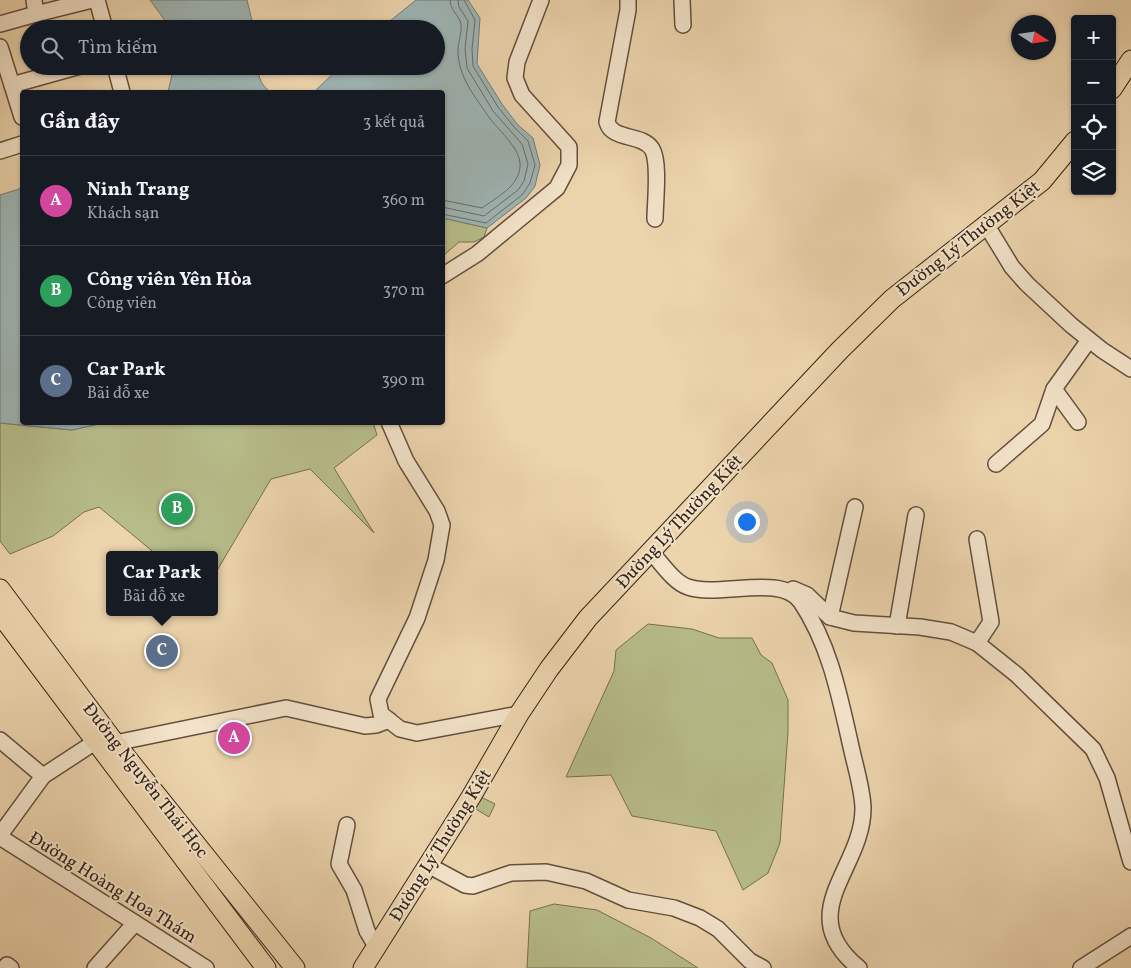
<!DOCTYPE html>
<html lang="vi">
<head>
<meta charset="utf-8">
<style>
  body { margin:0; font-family:Vollkorn,serif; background:#20242c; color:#f1f3f6 }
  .controls { position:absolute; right:15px; top:15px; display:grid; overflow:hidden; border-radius:5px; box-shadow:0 1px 4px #0004 }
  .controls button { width:45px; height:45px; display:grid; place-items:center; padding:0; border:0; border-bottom:1px solid #363941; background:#171b24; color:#f1f3f6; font:25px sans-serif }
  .compass { position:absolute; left:1011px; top:15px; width:45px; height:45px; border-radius:50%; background:#171b24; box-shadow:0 1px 4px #0004; rotate:102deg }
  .you { position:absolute; left:746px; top:521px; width:18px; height:18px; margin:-12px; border:4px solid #fff; border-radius:50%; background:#1a73e8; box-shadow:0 0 0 8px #1a73e833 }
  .badge { display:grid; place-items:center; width:32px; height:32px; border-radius:50%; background:#c59692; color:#fff; font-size:16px; font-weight:700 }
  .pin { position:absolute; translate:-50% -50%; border:2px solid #fff; box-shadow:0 1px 5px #0006 }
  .popup { position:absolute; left:106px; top:551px; width:112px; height:65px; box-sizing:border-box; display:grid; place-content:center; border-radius:5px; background:#171b24; filter:drop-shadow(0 1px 4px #0005); font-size:16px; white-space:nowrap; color:#9ea1a6 }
  .popup b { font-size:19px; color:#f1f3f6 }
  .popup::after { content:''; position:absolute; left:50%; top:100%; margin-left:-10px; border:10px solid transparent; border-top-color:#171b24 }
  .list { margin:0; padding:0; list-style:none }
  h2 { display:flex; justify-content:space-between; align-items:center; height:65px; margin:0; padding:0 20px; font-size:21px }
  h2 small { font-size:16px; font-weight:400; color:#9ea1a6 }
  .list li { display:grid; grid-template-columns:32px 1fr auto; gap:15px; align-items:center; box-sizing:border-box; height:90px; padding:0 20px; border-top:1px solid #363941 }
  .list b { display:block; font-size:19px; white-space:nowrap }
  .list p { margin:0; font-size:16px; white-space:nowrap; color:#9ea1a6 }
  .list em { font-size:16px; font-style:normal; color:#9ea1a6 }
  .icon { flex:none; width:28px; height:28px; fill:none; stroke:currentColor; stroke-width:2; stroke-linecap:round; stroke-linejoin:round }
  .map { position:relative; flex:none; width:1131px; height:968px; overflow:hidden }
  .search { position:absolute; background:#171b24; box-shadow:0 1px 4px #0004; left:20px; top:20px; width:425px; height:55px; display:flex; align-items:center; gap:12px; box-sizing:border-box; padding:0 18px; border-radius:28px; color:#9ea1a6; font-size:19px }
  .panel { position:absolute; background:#171b24; box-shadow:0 1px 4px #0004; left:20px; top:90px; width:425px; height:335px; border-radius:5px }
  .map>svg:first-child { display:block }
</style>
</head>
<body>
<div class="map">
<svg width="1131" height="968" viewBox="0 0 1131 968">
  <rect width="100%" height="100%" fill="#ecd4ad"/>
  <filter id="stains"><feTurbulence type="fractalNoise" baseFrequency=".004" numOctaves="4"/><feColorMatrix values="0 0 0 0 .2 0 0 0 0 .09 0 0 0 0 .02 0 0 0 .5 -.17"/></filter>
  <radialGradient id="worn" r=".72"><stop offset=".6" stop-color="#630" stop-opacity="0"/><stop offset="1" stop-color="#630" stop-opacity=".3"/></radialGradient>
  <g fill="#b7bd8a" stroke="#767051">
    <path d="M443,218L487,228L484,237L474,242H459L443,256Z"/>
    <path d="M104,422H373L377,435L334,468L374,533L310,469L271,479L215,574L214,555H157L99,507L84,512L53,536L10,554L0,541V423L72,430Z"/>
    <path d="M648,624L692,629L719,638H752L761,655L772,663L788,700V732L780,843L768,873L743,890L716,831L632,816L611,775L566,777L614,671L616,650Z"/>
    <path d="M481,797L495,804L489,817L474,808Z"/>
    <path d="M554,904L597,910L651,938L698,968H527L530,911Z"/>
  </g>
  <g fill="#9eb5b5" stroke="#747b76">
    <path d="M150,0H247L254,29H171Z"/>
    <path d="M416,0H468L480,18L477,64L502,104L517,124L533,138L540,165L535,186L526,198L487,228L443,218L442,92H314L341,66H436V29H380Z"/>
    <path d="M174,66H257C259,78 261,86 271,92H168Z"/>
    <path d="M22,188V422L104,423L72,430L0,423V195Z"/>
  </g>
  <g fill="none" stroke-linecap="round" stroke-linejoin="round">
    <g stroke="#6a6c66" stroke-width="1">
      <path d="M442,200L482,208C497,197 518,187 520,167C522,148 496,129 486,113C473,94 458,75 458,51C458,42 462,33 461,24C459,15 450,10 450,0"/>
      <path d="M442,207L484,216L518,190L524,181L528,164L522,144L493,111L467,68L465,49L468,21L459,7L458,0"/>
      <path d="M442,214L486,223L522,195L530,183L535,165L528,141L514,127L498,107L473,66L472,49L475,20L464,0"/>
    </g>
    <g stroke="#634f3d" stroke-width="18">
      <g id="minor">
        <path d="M97,0L105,29"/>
        <path d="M628,0V10L607,122C612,141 642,133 652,149C660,162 655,203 655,219"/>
        <path d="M682,0L683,25"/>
        <path d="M36,14L92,0"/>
        <path d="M0,24L36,14L34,0"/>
        <path d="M0,47L22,117"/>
        <path d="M115,66L122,92"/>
        <path d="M12,85L80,66"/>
        <path d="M0,151L22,144"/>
        <path d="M987,226L1012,267L1027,284L1071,325L1102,350L1131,369"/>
        <path d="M442,276L477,254L557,188L569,165V147L522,95L515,78L517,62L541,0"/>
        <path d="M1054,389L1078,422"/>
        <path d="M389,422L406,461L437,511L442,525L436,560L417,618L378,699L381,714L400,729L417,733L519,714"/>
        <path d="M996,464L1042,424L1054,389L1089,340"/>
        <path d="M977,539L991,622L977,643"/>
        <path d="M650,551C661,562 673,582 688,587C718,598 782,573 801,602C831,647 840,699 852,751C856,769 862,788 863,807C864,869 791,912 859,968"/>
        <path d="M793,589L807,595L830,617L854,623L920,627L951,632L977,643L1017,675L1093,749L1107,778L1131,862"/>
        <path d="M830,617L855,507"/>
        <path d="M897,626L916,515"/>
        <path d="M0,740L43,776"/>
        <path d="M115,743L286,708L365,726L376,725L389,720"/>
        <path d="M347,825L339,864L354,890L367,931L377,948"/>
        <path d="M0,835L43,776L95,742"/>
        <path d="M0,837L206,968"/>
        <path d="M428,865L465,885L473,886L511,873L546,872L586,881L628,900L674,908L700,918L718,929L750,961L763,968"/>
        <path d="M7,965L11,968"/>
        <path d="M95,968L135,923"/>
        <path d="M1081,968L1131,936"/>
      </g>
    </g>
    <g stroke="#352318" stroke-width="21">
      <g id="major">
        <path d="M1112,89L1131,60"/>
        <path d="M0,589L115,743L295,968"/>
        <path d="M0,614L266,968"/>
        <path d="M363,968L471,797L519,714L549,669L588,618L840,350L892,299L1042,181L1075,141"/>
      </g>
    </g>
    <use href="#minor" stroke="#f3e3ca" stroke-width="15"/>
    <use href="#major" stroke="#ecd4ad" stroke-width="19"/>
  </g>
  <g text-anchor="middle" stroke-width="4" stroke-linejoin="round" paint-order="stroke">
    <g font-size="18" fill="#352318" stroke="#f3e3ca">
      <text transform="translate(968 238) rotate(-38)" y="6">Đường Lý Thường Kiệt</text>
      <text transform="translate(679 521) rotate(-47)" y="6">Đường Lý Thường Kiệt</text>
      <text transform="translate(146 780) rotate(52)" y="6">Đường Nguyễn Thái Học</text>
      <text transform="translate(440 845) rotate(-58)" y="6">Đường Lý Thường Kiệt</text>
      <text transform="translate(113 887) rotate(32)" y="6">Đường Hoàng Hoa Thám</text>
    </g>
  </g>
  <rect width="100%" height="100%" filter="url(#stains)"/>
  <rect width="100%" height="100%" fill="url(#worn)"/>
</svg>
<div class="controls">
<button>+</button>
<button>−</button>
<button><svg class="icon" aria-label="locate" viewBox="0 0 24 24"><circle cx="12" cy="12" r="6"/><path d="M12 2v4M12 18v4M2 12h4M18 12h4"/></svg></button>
<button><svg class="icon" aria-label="layers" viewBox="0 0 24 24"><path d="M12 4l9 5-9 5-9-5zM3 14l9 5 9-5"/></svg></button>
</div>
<svg class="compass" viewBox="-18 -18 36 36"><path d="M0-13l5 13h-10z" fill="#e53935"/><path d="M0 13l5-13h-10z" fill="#9ea1a6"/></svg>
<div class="you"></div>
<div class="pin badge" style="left:234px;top:738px;background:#d1479c">A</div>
<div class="pin badge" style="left:177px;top:509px;background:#2e9e5b">B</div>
<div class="pin badge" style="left:162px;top:651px;background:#5c6f8a">C</div>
<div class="popup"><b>Car Park</b>Bãi đỗ xe</div>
<div class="search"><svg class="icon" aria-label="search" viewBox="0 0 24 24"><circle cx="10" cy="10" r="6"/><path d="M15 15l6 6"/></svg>Tìm kiếm</div>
<section class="panel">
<h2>Gần đây<small>3 kết quả</small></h2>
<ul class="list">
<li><span class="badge" style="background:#d1479c">A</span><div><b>Ninh Trang</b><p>Khách sạn</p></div><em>360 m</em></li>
<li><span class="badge" style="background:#2e9e5b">B</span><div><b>Công viên Yên Hòa</b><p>Công viên</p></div><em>370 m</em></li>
<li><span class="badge" style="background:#5c6f8a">C</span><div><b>Car Park</b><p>Bãi đỗ xe</p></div><em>390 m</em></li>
</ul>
</section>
</div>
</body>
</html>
